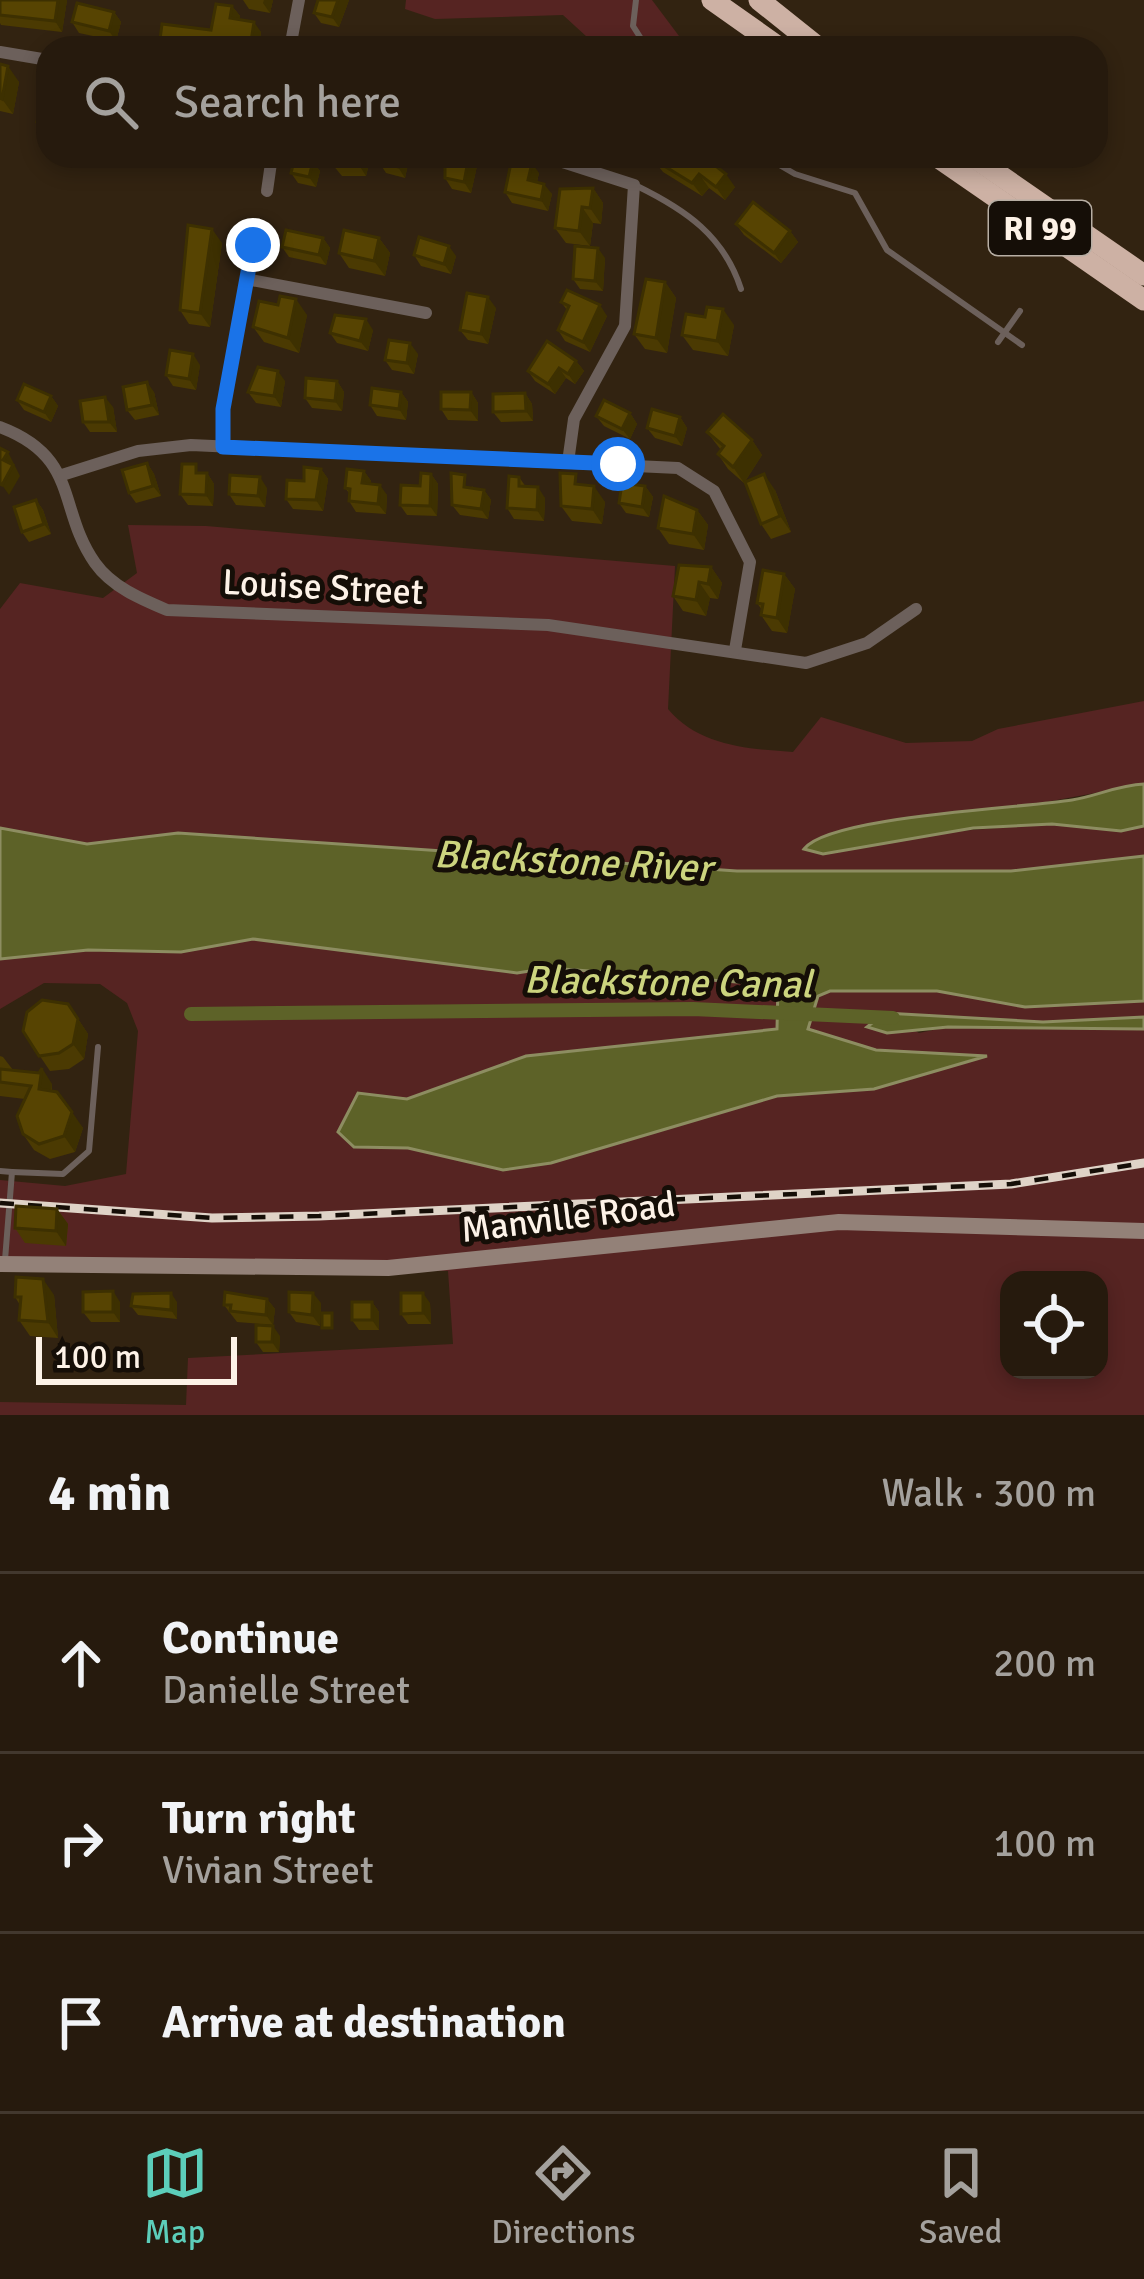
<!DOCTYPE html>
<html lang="en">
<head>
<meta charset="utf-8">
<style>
  body { margin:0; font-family:Signika,sans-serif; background:#32271b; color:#f1f3f6 }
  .controls { position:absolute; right:36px; bottom:36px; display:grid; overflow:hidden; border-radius:24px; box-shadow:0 6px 18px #0003 }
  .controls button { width:108px; height:108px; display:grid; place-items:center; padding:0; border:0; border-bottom:3px solid #42382e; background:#261a0d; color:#f1f3f6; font:60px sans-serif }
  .scale { position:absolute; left:36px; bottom:30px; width:201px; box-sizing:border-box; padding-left:12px; border:6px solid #fdf2e7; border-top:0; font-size:33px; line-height:42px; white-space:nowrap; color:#fdf2e7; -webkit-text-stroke:9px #150e07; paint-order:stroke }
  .stop { position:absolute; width:36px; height:36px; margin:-27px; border:9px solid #1a73e8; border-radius:50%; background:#fff }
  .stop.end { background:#1a73e8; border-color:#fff; box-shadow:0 3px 12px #0008 }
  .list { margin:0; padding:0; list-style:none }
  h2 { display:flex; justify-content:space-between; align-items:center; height:156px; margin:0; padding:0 48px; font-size:51px }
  h2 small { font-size:39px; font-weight:400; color:#a4a19d }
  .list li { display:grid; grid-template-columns:78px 1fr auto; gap:36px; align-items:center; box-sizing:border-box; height:180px; padding:0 48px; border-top:3px solid #42382e }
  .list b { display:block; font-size:45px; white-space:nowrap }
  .list p { margin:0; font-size:39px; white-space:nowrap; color:#a4a19d }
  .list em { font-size:39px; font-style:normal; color:#a4a19d }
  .icon { flex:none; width:66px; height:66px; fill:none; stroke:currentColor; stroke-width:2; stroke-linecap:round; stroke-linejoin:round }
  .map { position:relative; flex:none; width:1144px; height:1415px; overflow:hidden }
  .search { position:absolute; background:#261a0d; box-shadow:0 6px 18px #0003; left:36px; right:36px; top:36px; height:132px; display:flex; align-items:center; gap:30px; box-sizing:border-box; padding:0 42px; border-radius:36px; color:#a4a19d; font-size:45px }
  .sheet { height:696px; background:#261a0d }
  nav { display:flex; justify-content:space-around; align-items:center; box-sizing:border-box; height:168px; border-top:3px solid #42382e; background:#261a0d; font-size:33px; color:#a4a19d }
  nav a { display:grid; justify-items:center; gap:6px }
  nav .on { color:#5cceba }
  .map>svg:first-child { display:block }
</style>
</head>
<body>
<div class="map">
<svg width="1144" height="1415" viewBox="0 0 1144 1415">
  <rect width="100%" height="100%" fill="#322311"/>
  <g fill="#562422" fill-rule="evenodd">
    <path d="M406,0H652L688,48H599L563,15L435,19L405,9Z"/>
    <path d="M128,525L206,526L675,566L668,709C699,746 748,749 793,752L821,717L906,743L972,741L998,729L1144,701V784L975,815L884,821L959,831L1052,824L1121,831L1144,826V856L1011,871H737L178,833L87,844L0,828V609L20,583L103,598L137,573Z"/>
    <path d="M253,939L517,973L549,968L778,985V1029L526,1056L407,1099L358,1093L354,1147L408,1148L503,1170L551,1162L777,1096L874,1089L985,1057L876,1050L808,1029L818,996L831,990L937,991L1025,1007L1144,1001V1016C1058,1028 971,1018 885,1013L919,1033L947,1027L1144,1029V1415H0V1402L186,1405L188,1358L453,1344L448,1271L0,1267V1180L65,1186L126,1174L138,1031L127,1003L100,984L44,983L0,1009V959L88,950L181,952ZM1009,1280H1099V1370H1009Z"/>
  </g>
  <g fill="#5d6228" stroke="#8d8d61" stroke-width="3">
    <path d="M1144,784V826L1121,831L1052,824L973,828L823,854L804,849C828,816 1024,808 1072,800C1097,796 1118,785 1144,784Z"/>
    <path d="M0,828L87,844L178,833L737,871H1011L1144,856V1001L1025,1007L937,991H830L818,996L808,1029L876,1050L987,1056L874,1089L777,1096L551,1163L503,1170L408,1148L354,1147L338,1132L358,1093L407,1099L526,1056L777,1029L778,985L549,968L517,973L253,939L181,952L88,950L0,959Z"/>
    <path d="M885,1013L1043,1022L1144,1017V1029L948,1027L887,1033L867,1027Z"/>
  </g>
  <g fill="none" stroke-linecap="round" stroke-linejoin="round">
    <path stroke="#5d6228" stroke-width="14" d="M191,1014L693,1009L893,1018"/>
    <g stroke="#6c605b" stroke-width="6">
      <path d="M636,0L633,26L647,48"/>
      <path d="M764,156L795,174L855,193L887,250L1022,345"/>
      <path d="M637,186C686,210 724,236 741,289"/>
      <path d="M998,342L1020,311"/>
      <path d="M0,1171L12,1172L5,1260"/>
      <path d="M12,1172L63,1174L89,1151L98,1047"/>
    </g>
    <g stroke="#6c605b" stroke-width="12">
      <path d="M290,48L299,0"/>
      <path d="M0,52L48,60"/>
      <path d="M544,156L634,185L625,326L574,419L568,462"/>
      <path d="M267,191L272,156"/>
      <path d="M246,279L426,313"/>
      <path d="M0,427C80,457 57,509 95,563C112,587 141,599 167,610L548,625L806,663L867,643L916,609"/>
      <path d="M223,447V409L253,245"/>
      <path d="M62,475L138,451L191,445L678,468L714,491L750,562L735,650"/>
    </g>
    <path stroke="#938178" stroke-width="16" d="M0,1264L388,1268L839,1222L1144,1231"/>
    <g stroke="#cdb1a4" stroke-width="21">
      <path d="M712,0L780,48"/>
      <path d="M759,0L819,48"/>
      <path d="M936,156L1144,300"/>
      <path d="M972,156L1144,275"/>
    </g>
    <g stroke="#dfd3c7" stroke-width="9">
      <path id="rail" d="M0,1203L212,1218L319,1216L1011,1184L1144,1163"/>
    </g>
    <use href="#rail" stroke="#150e07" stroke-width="4.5" stroke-dasharray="14" stroke-linecap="butt"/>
  </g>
  <g fill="#4b3a02">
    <path d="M67,0L62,32L1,25L0,23V15Z"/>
    <path d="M243,0H273L270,13L249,9Z"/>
    <path d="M349,0L339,27L321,23L314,13Z"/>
    <path d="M232,6L240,16L239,19L261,32L259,48H159L211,30Z"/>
    <path d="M114,12L121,22L116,41L79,33L72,22Z"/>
    <path d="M0,64L19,82L13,114L0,111Z"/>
    <path d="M48,110V133L43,131L37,122Z"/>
    <path d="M289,156H315L313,162L320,171L316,187L298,183L291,173L294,162Z"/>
    <path d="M470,156L477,166L471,193L452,189L445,178Z"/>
    <path d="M327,158L370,160L366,176H342Z"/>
    <path d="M653,159L735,187L725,200L709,188L702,196L663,172Z"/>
    <path d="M409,160L405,178L386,173L379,162Z"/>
    <path d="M539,173L537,182L552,194L548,211L512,203L505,192Z"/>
    <path d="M593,188L603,203L601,224L593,223L590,246L566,243L555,228Z"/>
    <path d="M736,224L790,231L798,242L781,263L744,235Z"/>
    <path d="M323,238L330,248L326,265L289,257L282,247Z"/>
    <path d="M379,238L390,253L385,276L349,268L339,253Z"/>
    <path d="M222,243L210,327L189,324L180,310Z"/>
    <path d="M414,255L456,256L451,274L421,266Z"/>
    <path d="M605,258L603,291L580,289L573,279Z"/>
    <path d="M665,282L676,298L667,353L645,349L634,334Z"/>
    <path d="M561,302L607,316L590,352L565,341L558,330L567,310Z"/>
    <path d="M278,305L307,315L299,353L264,342L253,327Z"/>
    <path d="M496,308L488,344L468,340L460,330Z"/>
    <path d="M734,325L728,356L693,350L682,335Z"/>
    <path d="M373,330L368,351L337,343L330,333Z"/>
    <path d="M418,354L414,374L392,370L385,360Z"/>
    <path d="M576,361L584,371L575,384L566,378L555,394L535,381L528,371Z"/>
    <path d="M200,365L196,390L173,386L166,375Z"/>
    <path d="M285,381L281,407L256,403L248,392Z"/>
    <path d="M337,381L344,392L342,411L312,408L305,398Z"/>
    <path d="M154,392L159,415L135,420L127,410Z"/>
    <path d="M401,392L408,402L406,420L377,416L370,405Z"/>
    <path d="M471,392L478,403V421L448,420L441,409Z"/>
    <path d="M525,393L532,404L533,421L501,422L493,412Z"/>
    <path d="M51,396L58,406L51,422L24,410L17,400Z"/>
    <path d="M113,407L117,432H90L83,422Z"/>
    <path d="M630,413L637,424L630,439L604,426L596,416Z"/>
    <path d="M680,417L687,428L682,446L655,438L647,428Z"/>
    <path d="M707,432L752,440L762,455L744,483L728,469L718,454L721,450Z"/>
    <path d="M147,463L154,474L161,496L136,503L129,493Z"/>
    <path d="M321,469L328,479L323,511L293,509L286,499Z"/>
    <path d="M364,471L371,481L370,484L387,495L386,514L356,512L349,501L350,494L345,488Z"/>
    <path d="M202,473H207L214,484L213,506L188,505L180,494Z"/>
    <path d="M431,474L438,484L437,516L407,515L400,505Z"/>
    <path d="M519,477L526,487L545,498L544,521L514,519L507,508Z"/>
    <path d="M584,485L605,502L602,524L572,521L561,506Z"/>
    <path d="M473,486L472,488L484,490L491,500L488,519L460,515L452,505Z"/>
    <path d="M645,486L653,497L649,517L626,513L619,503Z"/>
    <path d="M267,488L265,507L236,505L229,494Z"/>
    <path d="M775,490L791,532L771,539L761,524Z"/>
    <path d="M36,500L43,510L51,534L29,542L22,532Z"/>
    <path d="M697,510L708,525L704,550L669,544L658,528Z"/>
    <path d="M711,567L722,583L718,599L710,598L706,616L683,611L673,596Z"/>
    <path d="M784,574L795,589L787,633L772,631L761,615L762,610L757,603Z"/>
    <path d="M68,1004L88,1034L84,1059L69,1069L50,1071L23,1031Z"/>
    <path d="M0,1056L3,1057L13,1070L52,1084V1091L83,1128L75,1152L50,1159L34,1150L23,1134L25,1099L0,1096Z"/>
    <path d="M57,1209L68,1224L66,1246L25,1243L15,1228Z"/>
    <path d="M54,1295L58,1338L30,1336L19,1320L20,1305L15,1297Z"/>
    <path d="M267,1299L275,1309L273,1325L237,1322L224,1305Z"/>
    <path d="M120,1302V1322H91L83,1312Z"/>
    <path d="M177,1302V1319L138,1315L131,1306Z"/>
    <path d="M372,1302L379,1312V1330H359L352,1320Z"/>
    <path d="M321,1303L320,1326L296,1322L289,1312Z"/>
    <path d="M430,1303L431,1324H408L401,1314Z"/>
    <path d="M280,1336L279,1352H263L256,1342Z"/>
  </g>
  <g fill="#3d3001">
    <path d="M58,0H67L62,32L55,21Z"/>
    <path d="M264,0H273L270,13L263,3Z"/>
    <path d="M338,0H349L339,27L332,17Z"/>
    <path d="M232,6L240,16L238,28L230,18Z"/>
    <path d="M114,12L121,22L116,41L109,31Z"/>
    <path d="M254,22L261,32L259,48H250Z"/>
    <path d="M8,66L19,82L13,114L2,99Z"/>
    <path d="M305,156H315L313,162L320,171L316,187L309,177L311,167Z"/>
    <path d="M361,156H367L370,160L366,176L359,165Z"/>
    <path d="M400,156H407L409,160L405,178L398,167Z"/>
    <path d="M470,156L477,166L471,193L464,182Z"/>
    <path d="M532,163L539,173L535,190L528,180Z"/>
    <path d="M699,174L709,188L702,196L692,183Z"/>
    <path d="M726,174L735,187L725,200L716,187Z"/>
    <path d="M544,184L552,194L548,211L541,200Z"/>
    <path d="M593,188L603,203L601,224L590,208Z"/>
    <path d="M582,207L593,223L590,246L579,231Z"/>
    <path d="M212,229L222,243L210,327L200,313Z"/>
    <path d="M790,231L798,242L781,263L774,253Z"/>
    <path d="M323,238L330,248L326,265L319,255Z"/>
    <path d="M379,238L390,253L385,276L374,261Z"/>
    <path d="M449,246L456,256L451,274L444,264Z"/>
    <path d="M598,248L605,258L603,291L595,281Z"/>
    <path d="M665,282L676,298L667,353L656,338Z"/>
    <path d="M488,297L496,308L488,344L481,334Z"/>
    <path d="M296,299L307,315L299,353L288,338Z"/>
    <path d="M600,305L607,316L590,352L583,342Z"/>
    <path d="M723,309L734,325L728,356L717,341Z"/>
    <path d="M366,319L373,330L368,351L360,341Z"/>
    <path d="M410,343L418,354L414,374L407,363Z"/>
    <path d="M193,354L200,365L196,390L189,379Z"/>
    <path d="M576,361L584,371L575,384L568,374Z"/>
    <path d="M559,368L566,378L555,394L548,384Z"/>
    <path d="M278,371L285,381L281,407L274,396Z"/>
    <path d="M337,381L344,392L342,411L335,401Z"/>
    <path d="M147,382L154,392L159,415L152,405Z"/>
    <path d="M401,392L408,402L406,420L399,409Z"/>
    <path d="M471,392L478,403V421L470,410Z"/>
    <path d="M525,393L532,404L533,421L526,411Z"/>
    <path d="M51,396L58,406L51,422L44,412Z"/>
    <path d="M105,397L113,407L117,432L109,422Z"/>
    <path d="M630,413L637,424L630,439L622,429Z"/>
    <path d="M680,417L687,428L682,446L675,436Z"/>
    <path d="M752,440L762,455L744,483L733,467Z"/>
    <path d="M8,452L20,476L9,495L2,485L3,460Z"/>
    <path d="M147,463L154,474L161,496L153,486Z"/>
    <path d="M321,469L328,479L323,511L316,500Z"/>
    <path d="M364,471L371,481L369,494L362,483Z"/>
    <path d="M207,473L214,484L213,506L206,495Z"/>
    <path d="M431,474L438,484L437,516L430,506Z"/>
    <path d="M764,474L775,490L791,532L780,516Z"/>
    <path d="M260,477L267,488L265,507L258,496Z"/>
    <path d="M380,485L387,495L386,514L378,504Z"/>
    <path d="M594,486L605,502L602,524L592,509Z"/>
    <path d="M645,486L653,497L649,517L642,507Z"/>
    <path d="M538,487L545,498L544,521L537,510Z"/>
    <path d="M484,490L491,500L488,519L481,509Z"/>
    <path d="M36,500L43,510L51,534L44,524Z"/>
    <path d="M697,510L708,525L704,550L693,534Z"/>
    <path d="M711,567L722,583L718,599L708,584Z"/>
    <path d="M784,574L795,589L787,633L777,618Z"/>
    <path d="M699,582L710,598L706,616L696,600Z"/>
    <path d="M78,1019L88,1034L84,1059L73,1044Z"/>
    <path d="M42,1068L52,1084L50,1104L39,1089Z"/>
    <path d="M72,1112L83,1128L75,1152L64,1136Z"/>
    <path d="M57,1209L68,1224L66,1246L56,1231Z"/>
    <path d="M43,1279L54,1295L58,1338L48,1322Z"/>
    <path d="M113,1291L120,1302V1322L113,1312Z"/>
    <path d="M171,1293L177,1302V1319L171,1310Z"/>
    <path d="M313,1293L321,1303L320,1326L312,1315Z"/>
    <path d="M423,1293L430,1303L431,1324L423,1313Z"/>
    <path d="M267,1299L275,1309L273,1325L266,1315Z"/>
    <path d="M372,1302L379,1312V1330L372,1320Z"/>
    <path d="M273,1326L280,1336L279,1352L272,1342Z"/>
  </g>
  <g fill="#574402" stroke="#3d3001" stroke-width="3">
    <path d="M0,0H58L55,21L0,15Z"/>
    <path d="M318,0H338L332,17L314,13Z"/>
    <path d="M77,3L114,12L109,31L72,22Z"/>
    <path d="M216,4L232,6L230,18L254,22L250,48H233L201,40L200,48L159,47L162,24L211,30Z"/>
    <path d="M481,38L503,45L502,48H478Z"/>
    <path d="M0,64L8,66L2,99L0,98Z"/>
    <path d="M40,108L48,110V126L37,122Z"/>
    <path d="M327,156H361L359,165L335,166L336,160L327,158Z"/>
    <path d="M380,156H400L398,167L379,162Z"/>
    <path d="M445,156H469L464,182L445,178Z"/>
    <path d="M655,156H703L726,174L716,187L699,174L692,183L653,159Z"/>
    <path d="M295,157L313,161L309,177L291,173Z"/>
    <path d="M512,158L532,163L528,180L544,184L541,200L505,192Z"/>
    <path d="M593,188L590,208L582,207L579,231L555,228L560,189Z"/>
    <path d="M753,202L790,231L774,253L736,224Z"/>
    <path d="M188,225L212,229L200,313L180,310Z"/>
    <path d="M286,230L323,238L319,255L282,247Z"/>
    <path d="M344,230L379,238L374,261L339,253Z"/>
    <path d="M419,237L449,246L444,264L414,255Z"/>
    <path d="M575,246L598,248L595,281L573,279Z"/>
    <path d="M646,279L665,282L656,338L634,334Z"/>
    <path d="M567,290L600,305L583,342L558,330L569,306L561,302Z"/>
    <path d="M467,293L488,297L481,334L460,330Z"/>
    <path d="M280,296L296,299L288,338L253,327L259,301L278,305Z"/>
    <path d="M707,307L723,309L717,341L682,335L686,314L705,317Z"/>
    <path d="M335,315L366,319L360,341L330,333Z"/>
    <path d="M389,340L410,343L407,363L385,360Z"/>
    <path d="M547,341L576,361L568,374L559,368L548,384L528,371Z"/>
    <path d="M170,350L193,354L189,379L166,375Z"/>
    <path d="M258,367L278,371L274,396L248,392Z"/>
    <path d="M306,378L337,381L335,401L305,398Z"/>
    <path d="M147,382L152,405L127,410L123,387Z"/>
    <path d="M24,384L51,396L44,412L17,400Z"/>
    <path d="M372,388L401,392L399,409L370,405Z"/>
    <path d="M441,392H471L470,410L441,409Z"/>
    <path d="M525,393L526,411L493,412V394Z"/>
    <path d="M105,397L109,422H83L80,401Z"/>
    <path d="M604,400L630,413L622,429L596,416Z"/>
    <path d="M652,409L680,417L675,436L647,428Z"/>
    <path d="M723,414L752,440L733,467L718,454L724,446L707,432Z"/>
    <path d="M0,448L8,452L3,460L13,465L2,485L0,484Z"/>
    <path d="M147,463L153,486L129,493L122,470Z"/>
    <path d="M182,464H196V473H207L206,495L180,494Z"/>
    <path d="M304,467L321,469L316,500L286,499L287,480L304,481Z"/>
    <path d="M347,469L364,471L362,483L380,485L378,504L349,501L350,489L345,488Z"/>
    <path d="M421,473L431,474L430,506L400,505L401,485L420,486Z"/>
    <path d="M451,473L465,475L464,487L484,490L481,509L452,505Z"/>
    <path d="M560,473L576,474L575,484L594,486L592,509L561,506Z"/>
    <path d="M764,474L780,516L761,524L745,482Z"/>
    <path d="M230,475L260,477L258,496L229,494Z"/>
    <path d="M509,476L519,477V486L538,487L537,510L507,508Z"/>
    <path d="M622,483L645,486L642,507L619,503Z"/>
    <path d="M664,496L697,510L693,534L658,528Z"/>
    <path d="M36,500L44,524L22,532L14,507Z"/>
    <path d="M679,565L711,567L708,584L699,582L696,600L673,596Z"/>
    <path d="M763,570L784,574L777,618L761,615L763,604L757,603Z"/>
    <path d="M42,1000L68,1004L78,1019L73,1044L59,1053L39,1056L23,1031L27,1012Z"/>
    <path d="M42,1068L39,1089L57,1092L72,1112L64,1136L39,1144L23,1134L17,1116L31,1086L0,1082V1069L39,1073Z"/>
    <path d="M16,1206L57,1209L56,1231L15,1228Z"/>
    <path d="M16,1277L43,1279L48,1322L19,1320L21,1297H15Z"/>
    <path d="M113,1291V1312H83V1292Z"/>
    <path d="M225,1292L267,1299L266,1315L230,1311L231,1305H224Z"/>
    <path d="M289,1292L313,1293L312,1315L289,1312Z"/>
    <path d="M171,1293V1310L131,1306L133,1294Z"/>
    <path d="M401,1293H423V1313L401,1314Z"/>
    <rect x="352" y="1302" width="20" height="18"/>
    <rect x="322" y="1313" width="10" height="15"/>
    <path d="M256,1325L273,1326L272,1342H256Z"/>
  </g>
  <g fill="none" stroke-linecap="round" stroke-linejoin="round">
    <path stroke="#1a73e8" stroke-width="15" d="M253,245L223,409V447L618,464"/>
  </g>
  <g text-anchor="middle" stroke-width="10" stroke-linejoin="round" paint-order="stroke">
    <rect fill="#150e07" stroke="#b7aea4" stroke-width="3" x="989" y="201" width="102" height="54" rx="9"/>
    <g font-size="33" font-weight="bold" fill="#fdf2e7">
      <text x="1040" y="240">RI 99</text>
    </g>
    <g font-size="36" fill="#fdf2e7" stroke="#150e07">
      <text transform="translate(323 586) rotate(3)" y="13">Louise Street</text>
      <text transform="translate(568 1216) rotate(-7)" y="13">Manville Road</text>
    </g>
    <g font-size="39" font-style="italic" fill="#ccd47e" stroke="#150e07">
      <text transform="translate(573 860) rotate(3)" y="14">Blackstone River</text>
      <text transform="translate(668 981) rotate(1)" y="14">Blackstone Canal</text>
    </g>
  </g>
</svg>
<div class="controls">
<button><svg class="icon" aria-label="locate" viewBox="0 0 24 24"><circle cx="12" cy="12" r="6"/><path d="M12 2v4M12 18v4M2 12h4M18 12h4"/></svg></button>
</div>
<div class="scale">100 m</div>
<div class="stop" style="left:618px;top:464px"></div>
<div class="stop end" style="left:253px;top:245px"></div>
<div class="search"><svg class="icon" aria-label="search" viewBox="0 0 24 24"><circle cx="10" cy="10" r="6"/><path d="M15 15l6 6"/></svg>Search here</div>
</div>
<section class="sheet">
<h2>4 min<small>Walk · 300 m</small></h2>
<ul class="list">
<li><svg class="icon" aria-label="ahead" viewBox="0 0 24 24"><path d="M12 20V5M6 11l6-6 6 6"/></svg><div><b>Continue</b><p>Danielle Street</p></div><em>200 m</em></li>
<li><svg class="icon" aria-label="right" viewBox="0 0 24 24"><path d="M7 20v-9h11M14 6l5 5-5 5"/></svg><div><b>Turn right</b><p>Vivian Street</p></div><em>100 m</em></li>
<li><svg class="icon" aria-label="arrive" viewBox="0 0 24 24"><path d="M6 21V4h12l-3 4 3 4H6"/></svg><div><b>Arrive at destination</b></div></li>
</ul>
</section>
<nav>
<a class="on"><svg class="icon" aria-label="map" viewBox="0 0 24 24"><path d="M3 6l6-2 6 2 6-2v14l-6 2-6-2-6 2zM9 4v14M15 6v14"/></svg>Map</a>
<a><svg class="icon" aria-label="directions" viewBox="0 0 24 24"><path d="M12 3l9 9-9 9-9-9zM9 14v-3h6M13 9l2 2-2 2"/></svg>Directions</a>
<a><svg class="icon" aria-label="saved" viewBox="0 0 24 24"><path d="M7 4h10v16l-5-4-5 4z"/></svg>Saved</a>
</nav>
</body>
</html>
